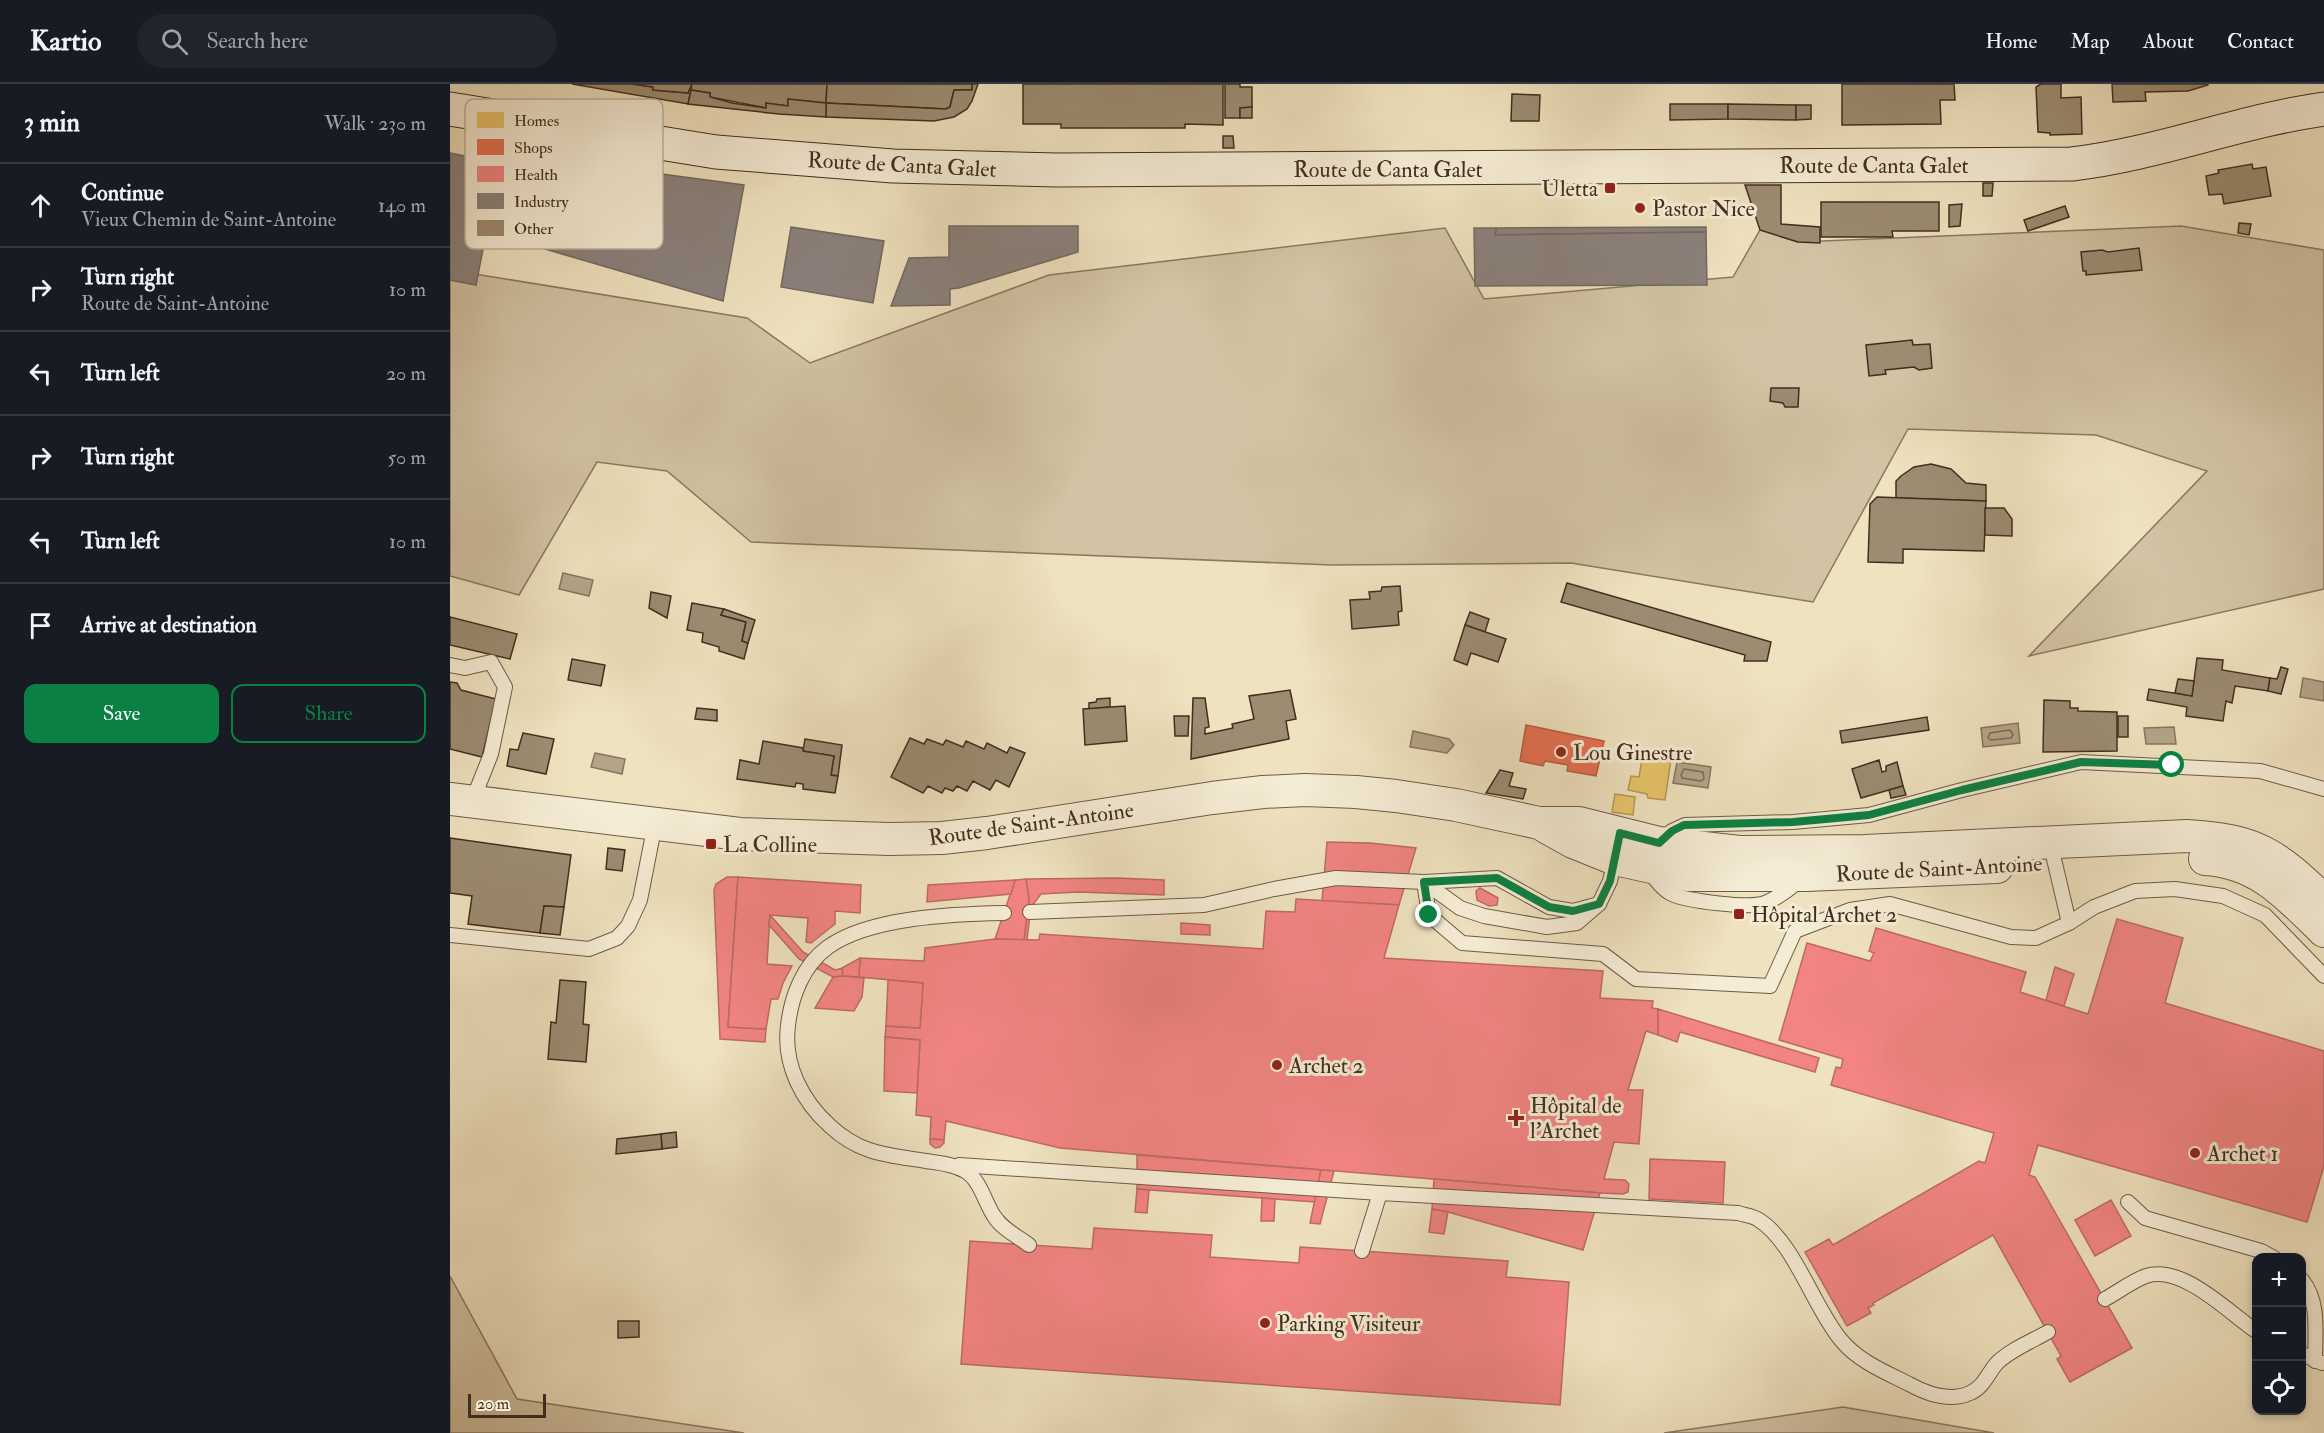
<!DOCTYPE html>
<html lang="en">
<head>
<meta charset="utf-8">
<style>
  body { margin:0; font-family:"IM FELL Double Pica",serif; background:#20242c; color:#f1f3f6 }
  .controls { position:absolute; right:18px; bottom:18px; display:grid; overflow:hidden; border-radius:12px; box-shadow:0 3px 9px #0003 }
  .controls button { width:54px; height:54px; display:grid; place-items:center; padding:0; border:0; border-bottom:2px solid #363941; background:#171b24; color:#f1f3f6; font:30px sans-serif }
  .scale { position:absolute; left:18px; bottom:15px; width:78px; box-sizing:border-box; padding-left:6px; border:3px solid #422e1f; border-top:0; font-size:16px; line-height:21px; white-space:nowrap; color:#422e1f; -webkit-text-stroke:4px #f5ecd5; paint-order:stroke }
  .stop { position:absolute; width:18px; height:18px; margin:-14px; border:4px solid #0b8043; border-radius:50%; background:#fff }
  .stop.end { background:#0b8043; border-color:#fff; box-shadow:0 2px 6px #0008 }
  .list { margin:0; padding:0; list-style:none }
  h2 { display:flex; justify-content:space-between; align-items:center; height:78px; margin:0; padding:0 24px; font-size:26px }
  h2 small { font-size:20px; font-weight:400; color:#9ea1a6 }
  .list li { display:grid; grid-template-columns:39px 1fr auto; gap:18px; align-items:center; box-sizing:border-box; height:84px; padding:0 24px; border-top:2px solid #363941 }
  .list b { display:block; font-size:22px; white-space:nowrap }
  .list p { margin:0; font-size:20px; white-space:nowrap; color:#9ea1a6 }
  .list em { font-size:20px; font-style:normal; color:#9ea1a6 }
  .actions { display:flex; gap:12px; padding:18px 24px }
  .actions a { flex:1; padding:14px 0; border:2px solid #0b8043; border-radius:12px; text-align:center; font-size:21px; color:#0b8043 }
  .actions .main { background:#0b8043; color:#fff }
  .icon { flex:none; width:33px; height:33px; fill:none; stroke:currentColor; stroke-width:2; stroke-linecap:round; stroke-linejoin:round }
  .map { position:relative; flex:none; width:1874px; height:1349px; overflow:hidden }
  header { display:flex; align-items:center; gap:36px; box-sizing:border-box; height:84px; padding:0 30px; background:#171b24; border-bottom:2px solid #363941 }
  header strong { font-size:28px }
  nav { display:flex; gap:33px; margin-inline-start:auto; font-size:21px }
  .search { width:420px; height:54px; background:#20242c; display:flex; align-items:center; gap:15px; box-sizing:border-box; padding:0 21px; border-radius:33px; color:#9ea1a6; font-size:22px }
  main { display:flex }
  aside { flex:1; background:#171b24 }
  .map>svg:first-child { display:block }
</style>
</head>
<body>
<header>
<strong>Kartio</strong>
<div class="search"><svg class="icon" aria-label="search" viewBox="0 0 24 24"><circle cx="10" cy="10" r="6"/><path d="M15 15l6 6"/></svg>Search here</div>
<nav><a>Home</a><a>Map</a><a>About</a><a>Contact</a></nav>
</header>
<main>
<aside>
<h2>3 min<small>Walk · 230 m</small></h2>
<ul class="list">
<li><svg class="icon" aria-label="ahead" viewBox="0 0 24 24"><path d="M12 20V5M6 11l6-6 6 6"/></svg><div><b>Continue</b><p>Vieux Chemin de Saint-Antoine</p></div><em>140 m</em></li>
<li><svg class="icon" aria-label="right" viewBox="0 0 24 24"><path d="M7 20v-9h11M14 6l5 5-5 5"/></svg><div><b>Turn right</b><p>Route de Saint-Antoine</p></div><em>10 m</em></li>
<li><svg class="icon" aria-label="left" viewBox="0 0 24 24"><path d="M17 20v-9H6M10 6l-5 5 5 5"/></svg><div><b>Turn left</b></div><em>20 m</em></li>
<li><svg class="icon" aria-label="right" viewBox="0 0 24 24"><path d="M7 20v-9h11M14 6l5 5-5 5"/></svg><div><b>Turn right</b></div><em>50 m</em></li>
<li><svg class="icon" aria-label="left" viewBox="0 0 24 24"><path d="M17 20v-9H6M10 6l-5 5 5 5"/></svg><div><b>Turn left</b></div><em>10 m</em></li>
<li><svg class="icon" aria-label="arrive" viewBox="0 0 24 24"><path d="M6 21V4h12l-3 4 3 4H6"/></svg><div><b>Arrive at destination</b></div></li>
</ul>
<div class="actions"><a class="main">Save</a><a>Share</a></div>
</aside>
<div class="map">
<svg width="1874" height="1349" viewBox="0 0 1874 1349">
  <rect width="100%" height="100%" fill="#efe2bf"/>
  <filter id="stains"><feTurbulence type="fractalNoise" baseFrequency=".00333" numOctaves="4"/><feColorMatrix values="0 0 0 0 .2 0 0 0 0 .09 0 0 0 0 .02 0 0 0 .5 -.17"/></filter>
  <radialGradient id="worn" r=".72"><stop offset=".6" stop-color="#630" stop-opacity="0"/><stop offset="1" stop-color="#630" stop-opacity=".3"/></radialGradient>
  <g fill="#d2c3a4" stroke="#8a7862" stroke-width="1.5">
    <path d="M1731,142L1874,166V505L1579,572L1757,387L1646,351L1458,345L1363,518L1121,479L882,481L301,458L217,387L147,378L69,511L0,492V186L297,234L360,279L599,191L995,144L1034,215L1283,193L1310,146L1348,158Z"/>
    <path d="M0,1192L67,1315L294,1349H0Z"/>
    <path d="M1393,1323L1544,1349H1214Z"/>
  </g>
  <g fill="#b4a589" stroke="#86755f" stroke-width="1.5">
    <path d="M113,489L143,496L139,512L109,505Z"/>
    <path d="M1853,594L1874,598V617L1850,613Z"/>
    <path d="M1568,639L1570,659L1533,663L1531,644Z"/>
    <path d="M1724,643L1726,660H1696L1694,644Z"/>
    <path d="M963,647L999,655L1004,661L997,669L960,663Z"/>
    <path d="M145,669L175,675L172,690L141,683Z"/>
    <path d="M1227,678L1261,683L1258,704L1223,699Z"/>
  </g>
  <g fill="#e9c46a" stroke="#b79754" stroke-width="1.5">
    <path d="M1194,664L1222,669L1215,716L1198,714L1197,710L1178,706L1181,692L1189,693Z"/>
    <path d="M1165,710L1185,713L1183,731L1162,728Z"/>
  </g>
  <path fill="#e76f51" stroke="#b65c42" stroke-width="1.5" d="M1076,641L1154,657L1146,692L1117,687L1118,681L1095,677L1093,682L1070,677Z"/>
  <g fill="#f28482" stroke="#bd6a64" stroke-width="1.5">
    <path d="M877,758L920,759L966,764L949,821L872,817Z"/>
    <path d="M277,793H288L278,943L316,945L315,958L270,955L264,806L266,800Z"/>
    <path d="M288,793L411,801L410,829L385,827V840L361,859L356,858L358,834L320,831L317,880L342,882L333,899L328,915H321L316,945L278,943Z"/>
    <path d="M667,794L714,796V811L628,808L591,810L581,823L577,856H574L579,816L576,795Z"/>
    <path d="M576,795L579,816L574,856L545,855L565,796Z"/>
    <path d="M565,796L561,810L477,818L478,801Z"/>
    <path d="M1030,804L1048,814L1047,821L1039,822L1027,816L1026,807Z"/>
    <path d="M846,815L949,821L934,874L1153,887L1150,914L1203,917L1202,924L1208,925V951L1196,947L1178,1006H1193L1189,1060L1164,1058L1154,1095L1175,1096L1179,1100L1178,1108L1173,1110L1150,1109L610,1064L496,1037L494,1056L480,1055L481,1033L466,1031L470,956L435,953L436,942L470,944L473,899L409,893L410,874L474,877L475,864L545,855L589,856L590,850L813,865L816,827L845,828Z"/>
    <path d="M320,831L353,868L385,886L393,884V892L383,893L349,875L319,841Z"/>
    <path d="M1667,835L1733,854L1715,919L1874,967V1082L1857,1138L1588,1061L1579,1091L1585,1093L1682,1264L1620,1298L1607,1275L1611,1272L1543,1151L1423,1219L1424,1221L1418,1224L1421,1229L1397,1242L1355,1168L1379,1155L1383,1161L1529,1077L1535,1079L1544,1049L1381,1001L1386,983L1391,984L1393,975L1329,956L1357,859L1420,877L1424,869L1419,867L1426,844L1576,888L1570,908L1638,930Z"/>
    <path d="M731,839L760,841V851L731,850Z"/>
    <path d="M410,874L409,893L393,892L392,884Z"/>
    <path d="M1605,883L1624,890L1614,922L1596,916Z"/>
    <path d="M393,892L414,894L412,913L404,927L365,924L383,893Z"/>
    <path d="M438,896L473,899L470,944L436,942Z"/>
    <path d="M1208,925L1369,974L1365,988L1230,948L1227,958L1208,951Z"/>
    <path d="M435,953L470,956L467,1009L434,1007Z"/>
    <path d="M480,1055L494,1056V1059L490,1063L485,1064L480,1060Z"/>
    <path d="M687,1071L871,1086L865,1118L687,1105Z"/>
    <path d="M1200,1075L1275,1078L1273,1119L1199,1115Z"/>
    <path d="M871,1086L884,1087L870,1140L860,1139Z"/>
    <path d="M984,1095L1150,1109L1133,1166L998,1128L982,1125Z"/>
    <path d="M687,1105L699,1106L697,1129L685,1128Z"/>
    <path d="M812,1114L825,1115L824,1137H811Z"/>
    <path d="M1661,1116L1681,1152L1645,1172L1625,1136Z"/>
    <path d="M982,1125L998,1128L994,1150L979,1148Z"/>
    <path d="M644,1144L762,1151L760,1173L849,1179L850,1163L897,1166L1058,1177L1056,1193L1119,1198L1110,1321L511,1280L520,1157L642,1165Z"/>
  </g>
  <g fill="#8a817c" stroke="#746860" stroke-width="1.5">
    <path d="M0,69L50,79L26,201L0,196Z"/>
    <path d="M98,75L294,101L273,217L88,163Z"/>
    <path d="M499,142H628V168L509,204L500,205V221L441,222L459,174L499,173Z"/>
    <path d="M341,143L434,157L423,219L331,203Z"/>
    <path d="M1256,143V148L1045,151L1046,144Z"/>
    <path d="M1024,144H1046L1045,151L1256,148L1257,201L1025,202Z"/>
  </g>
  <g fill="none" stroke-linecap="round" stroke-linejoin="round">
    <g stroke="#7b6a54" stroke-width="1.5">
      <path d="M1560,646L1563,651L1561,654L1541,656L1538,654L1540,649Z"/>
      <path d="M1234,685L1253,688L1254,695L1251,697L1232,694L1231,691Z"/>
    </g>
  </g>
  <g fill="#9c8c72" stroke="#422e1f" stroke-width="1.5">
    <path d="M122,0H182L203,3V6L238,9V6H241L238,20Z"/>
    <path d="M182,0H242L238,9L203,6V3Z"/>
    <path d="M242,0H377L376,19L338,15V22L316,19V24L260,13V9L241,6Z"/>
    <path d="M377,0H522V6H504L500,23L496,25L376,19Z"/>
    <path d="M522,0H528L522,17L517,25L504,33L484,37L376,33V19L496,25L500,23L504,6H522Z"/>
    <path d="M573,0H773V41L735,40V44H611V40H573Z"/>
    <path d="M775,0H790V3H802V23L790,24V34H775Z"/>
    <path d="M1392,0H1504L1505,16H1490L1491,40L1392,41Z"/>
    <path d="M1591,0H1611V14L1631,13L1632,50L1600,51V49L1588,48L1586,3Z"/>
    <path d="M1662,0H1758V1L1738,7L1695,8L1696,17L1663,18Z"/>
    <path d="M241,6L260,9V13L282,19L316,24V19L338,22V15L376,19V33L329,30L238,20Z"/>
    <path d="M1062,10L1090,11L1089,37H1061Z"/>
    <path d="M1220,20H1278V35L1220,36Z"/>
    <path d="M1278,20L1346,21V36L1278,35Z"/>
    <path d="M1346,21H1361V35L1346,36Z"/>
    <path d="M802,23V34H790V24Z"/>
    <path d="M773,52H783L784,64H773Z"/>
    <path d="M1802,80L1803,85L1816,83L1821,112L1774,120L1772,110L1759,111L1756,92L1769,89L1768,86Z"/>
    <path d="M1533,99H1543L1542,112H1533Z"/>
    <path d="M1295,101H1331V140L1370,143V159L1348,158L1310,146Z"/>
    <path d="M1371,118H1489V147H1442L1443,153H1371Z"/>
    <path d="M1512,120L1510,142L1499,143V121Z"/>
    <path d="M1615,122L1619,133L1578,147L1574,136Z"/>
    <path d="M1789,139L1801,140L1799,151L1788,149Z"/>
    <path d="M1689,164L1692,186L1636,191V187H1633L1631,168L1652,166L1658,168Z"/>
    <path d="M1462,256L1463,261L1480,260L1482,284L1469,286L1464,283L1435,286L1436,290L1419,292L1416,261Z"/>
    <path d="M1321,304H1349L1348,323H1335L1333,319L1320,317Z"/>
    <path d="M1481,380L1501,385L1516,399L1536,401V417L1446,414V397L1451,392L1464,383Z"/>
    <path d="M1427,413L1536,417L1534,467L1453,465V479L1418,478L1420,420Z"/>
    <path d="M1535,424H1554L1562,435V452L1535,451Z"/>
    <path d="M1117,499L1321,558L1317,577H1294L1295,571L1111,518Z"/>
    <path d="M950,502L952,527L948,528L949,541L902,545L900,516L920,515L919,508L931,507L932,503Z"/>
    <path d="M201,508L221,512L217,534L199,524Z"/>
    <path d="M242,519L274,525L271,531L296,538L292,557L298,559L294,575L269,567V563L252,558L253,549L237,546Z"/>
    <path d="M274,525L305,536L298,559L292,557L296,538L271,531Z"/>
    <path d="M1020,528L1039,535L1035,548L1015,541Z"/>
    <path d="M0,533L67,550L60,575L0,561Z"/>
    <path d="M1015,541L1056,555L1048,578L1021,569L1017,581L1004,576Z"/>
    <path d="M1747,574L1773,576L1772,586L1820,594L1818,607L1785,602L1782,619L1776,617L1773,637L1736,632L1737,623L1697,616L1699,605L1742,612Z"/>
    <path d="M122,575L155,581L151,602L118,596Z"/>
    <path d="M1831,583L1838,585L1831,610L1818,607L1820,594L1827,595Z"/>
    <path d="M1728,595L1744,597L1742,612L1725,609Z"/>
    <path d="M0,598L7,599L11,606L46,615L32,673L0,665Z"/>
    <path d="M840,606L846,635L836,637L839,655L741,675L743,614H755L759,643L755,644V650L783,644L782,640L804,635L799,612Z"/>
    <path d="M660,614V623L639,625V619L646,618L647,615Z"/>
    <path d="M1594,616L1620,617V624H1628V627L1667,628V667L1593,668Z"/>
    <path d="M675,622L677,657L635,661L633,625Z"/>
    <path d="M247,624L267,626V637L245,635Z"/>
    <path d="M724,632H739L738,652H725Z"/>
    <rect x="1668" y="632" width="10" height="21"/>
    <path d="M1477,633L1479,646L1392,659L1390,647Z"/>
    <path d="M73,649L104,655L96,690L57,682L60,665L68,666Z"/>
    <path d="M460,654L474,660L477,655L493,661L496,656L513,663L516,657L534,665L537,659L557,669L560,663L575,669L559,703L546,696L540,706L523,697L517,707L507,702L503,707L495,704L492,709L478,702L473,709L441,693Z"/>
    <path d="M355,655L392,661L388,692L381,691L384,672L353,667Z"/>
    <path d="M313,657L353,664V667L384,672L381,691L388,692L385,709L353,705V700L346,699L345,703L287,695L290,676L309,680Z"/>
    <path d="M1429,676L1432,688L1436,687V682L1447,678L1453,702L1411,714L1402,685Z"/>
    <path d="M1050,686L1063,689L1059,702L1076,705L1073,715L1036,709Z"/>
    <path d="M1453,702L1456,711L1441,714L1439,706Z"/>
    <path d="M0,754L121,771L114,823L94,822L90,849L18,840L22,812L0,809Z"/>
    <path d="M158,764L175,766L172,787L156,785Z"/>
    <path d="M94,822L114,823L110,851L90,849Z"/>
    <path d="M110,896L136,898L133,940L139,941L136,978L98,975L101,938L106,939Z"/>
    <path d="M226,1048L227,1063L212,1065L211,1050Z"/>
    <path d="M211,1050L212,1065L166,1070L167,1055Z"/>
    <path d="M168,1237H189V1253L168,1254Z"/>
  </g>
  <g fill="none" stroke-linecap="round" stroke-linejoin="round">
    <g stroke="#6d5b47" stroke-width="16">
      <g id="service">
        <path d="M0,581L15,584L41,578L55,603L41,670L22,718"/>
        <path d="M1212,756L1222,747L1235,741L1343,738L1419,731L1512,706L1631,678L1810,687L1874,705"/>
        <path d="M1600,758L1619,839"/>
        <path d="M1199,787C1205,795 1213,806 1222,810C1237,817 1300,825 1315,819C1328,814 1339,805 1350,796"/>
        <path d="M974,798L979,831L1012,859L1153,870L1186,895L1320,902L1345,847L1400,826L1440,820L1561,853L1586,854L1619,839L1644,823L1685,807L1725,805L1773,812L1815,831L1874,892"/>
        <path d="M974,798L1010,824L1034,832L1097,843L1127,839L1149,820L1160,797L1165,775"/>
        <path d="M580,828L754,821L824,805L886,794L974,798L1047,794L1099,823L1123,827L1149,820"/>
        <path d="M554,829C504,830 420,833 378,863C353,881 341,913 338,942C333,980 352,1017 380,1042C410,1070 437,1071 476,1077C489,1079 503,1080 515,1087C530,1095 535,1119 544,1132C552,1145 567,1152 579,1161"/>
        <path d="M0,851L139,865L167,854L178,842L190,816L205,740"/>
        <path d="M509,1081L930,1109"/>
        <path d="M1678,1118L1695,1134L1811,1167L1824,1174"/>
        <path d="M912,1167L930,1109L1288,1129C1294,1131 1304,1132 1309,1136C1344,1158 1364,1224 1391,1256C1408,1277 1435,1288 1459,1300C1477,1310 1500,1318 1520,1309C1534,1303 1538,1289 1547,1279C1560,1266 1582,1257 1598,1248"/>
        <path d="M1852,1196C1870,1218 1865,1250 1865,1277"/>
        <path d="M1655,1215C1668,1208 1682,1197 1696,1192C1732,1180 1778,1228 1806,1247"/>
        <path d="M1852,1270L1872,1279"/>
      </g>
    </g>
    <g stroke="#6d5b47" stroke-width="34">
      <g id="tertiary">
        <path d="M0,715L290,750L439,755L492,754L537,749L762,714L813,708L855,706L906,708L946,712L1006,721L1089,739H1129L1209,759L1289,768L1415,767L1737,752C1806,756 1826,770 1874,817"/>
        <path d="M1096,743L1123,758L1165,775L1238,791H1356L1547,783"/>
        <path d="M1755,775C1809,778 1838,812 1874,847"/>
      </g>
    </g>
    <g stroke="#422e1f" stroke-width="35">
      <path id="secondary" d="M0,25L266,68L443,82L607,86L1622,80C1708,70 1789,37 1874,25"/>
    </g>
    <use href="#service" stroke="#f5ecd5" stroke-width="14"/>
    <use href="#tertiary" stroke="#f5ecd5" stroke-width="32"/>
    <use href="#secondary" stroke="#f5ecd5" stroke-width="33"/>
  </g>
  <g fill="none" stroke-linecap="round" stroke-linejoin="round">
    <path stroke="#0b8043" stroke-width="8" d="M979,831L974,798L1047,794L1099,823L1123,827L1149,820L1160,797L1170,749L1209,759L1222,747L1234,741L1343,738L1419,731L1512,706L1631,678L1722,681"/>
  </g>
  <g fill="#8f2418" stroke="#f5ecd5" stroke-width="2">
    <rect x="1154" y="98" width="12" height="12" rx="3"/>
    <circle cx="1190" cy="124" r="6"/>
    <circle cx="1111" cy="668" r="6"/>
    <rect x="255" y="754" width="12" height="12" rx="3"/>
    <rect x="1283" y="824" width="12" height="12" rx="3"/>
    <circle cx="827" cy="981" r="6"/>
    <path d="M1063 1025h6v6h6v6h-6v6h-6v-6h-6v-6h6z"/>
    <circle cx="1745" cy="1069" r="6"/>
    <circle cx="815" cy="1239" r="6"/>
  </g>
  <g text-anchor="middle" stroke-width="6" stroke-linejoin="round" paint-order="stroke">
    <g font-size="22" fill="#422e1f" stroke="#f5ecd5">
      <text transform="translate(452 80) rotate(3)" y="8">Route de Canta Galet</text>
      <text x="1424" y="89">Route de Canta Galet</text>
      <text x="938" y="93">Route de Canta Galet</text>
      <text transform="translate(581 739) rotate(-8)" y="8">Route de Saint-Antoine</text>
      <text transform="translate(1489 784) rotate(-3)" y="8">Route de Saint-Antoine</text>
    </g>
    <g font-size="22" fill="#422e1f" stroke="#f5ecd5" text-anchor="start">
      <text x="1148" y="112" text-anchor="end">Uletta</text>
      <text x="1202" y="132">Pastor Nice</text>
      <text x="1123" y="676">Lou Ginestre</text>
      <text x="273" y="768">La Colline</text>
      <text x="1301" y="838">Hôpital Archet 2</text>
      <text x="839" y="989">Archet 2</text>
      <text x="1080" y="1029">Hôpital de<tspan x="1080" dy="25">l'Archet</tspan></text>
      <text x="1757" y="1077">Archet 1</text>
      <text x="827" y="1247">Parking Visiteur</text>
    </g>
  </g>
  <rect x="15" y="15" width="198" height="150" rx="9" fill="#f5ecd5" stroke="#bfb39e" stroke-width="1.5"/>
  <rect x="27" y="28" width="27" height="16" fill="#e9c46a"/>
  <rect x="27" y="55" width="27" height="16" fill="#e76f51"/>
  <rect x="27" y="82" width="27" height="16" fill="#f28482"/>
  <rect x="27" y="109" width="27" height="16" fill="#8a817c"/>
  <rect x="27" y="136" width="27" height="16" fill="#9c8c72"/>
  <g font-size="16" fill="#422e1f">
    <text x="64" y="42">Homes</text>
    <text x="64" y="69">Shops</text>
    <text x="64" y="96">Health</text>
    <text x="64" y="123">Industry</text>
    <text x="64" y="150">Other</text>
  </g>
  <rect width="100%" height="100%" filter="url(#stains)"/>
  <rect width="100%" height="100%" fill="url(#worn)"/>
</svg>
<div class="controls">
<button>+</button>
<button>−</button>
<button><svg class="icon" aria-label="locate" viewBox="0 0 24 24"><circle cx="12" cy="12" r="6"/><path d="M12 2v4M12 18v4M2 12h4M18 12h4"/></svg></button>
</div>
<div class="scale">20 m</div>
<div class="stop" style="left:1722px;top:681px"></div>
<div class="stop end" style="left:979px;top:831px"></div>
</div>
</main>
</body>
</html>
